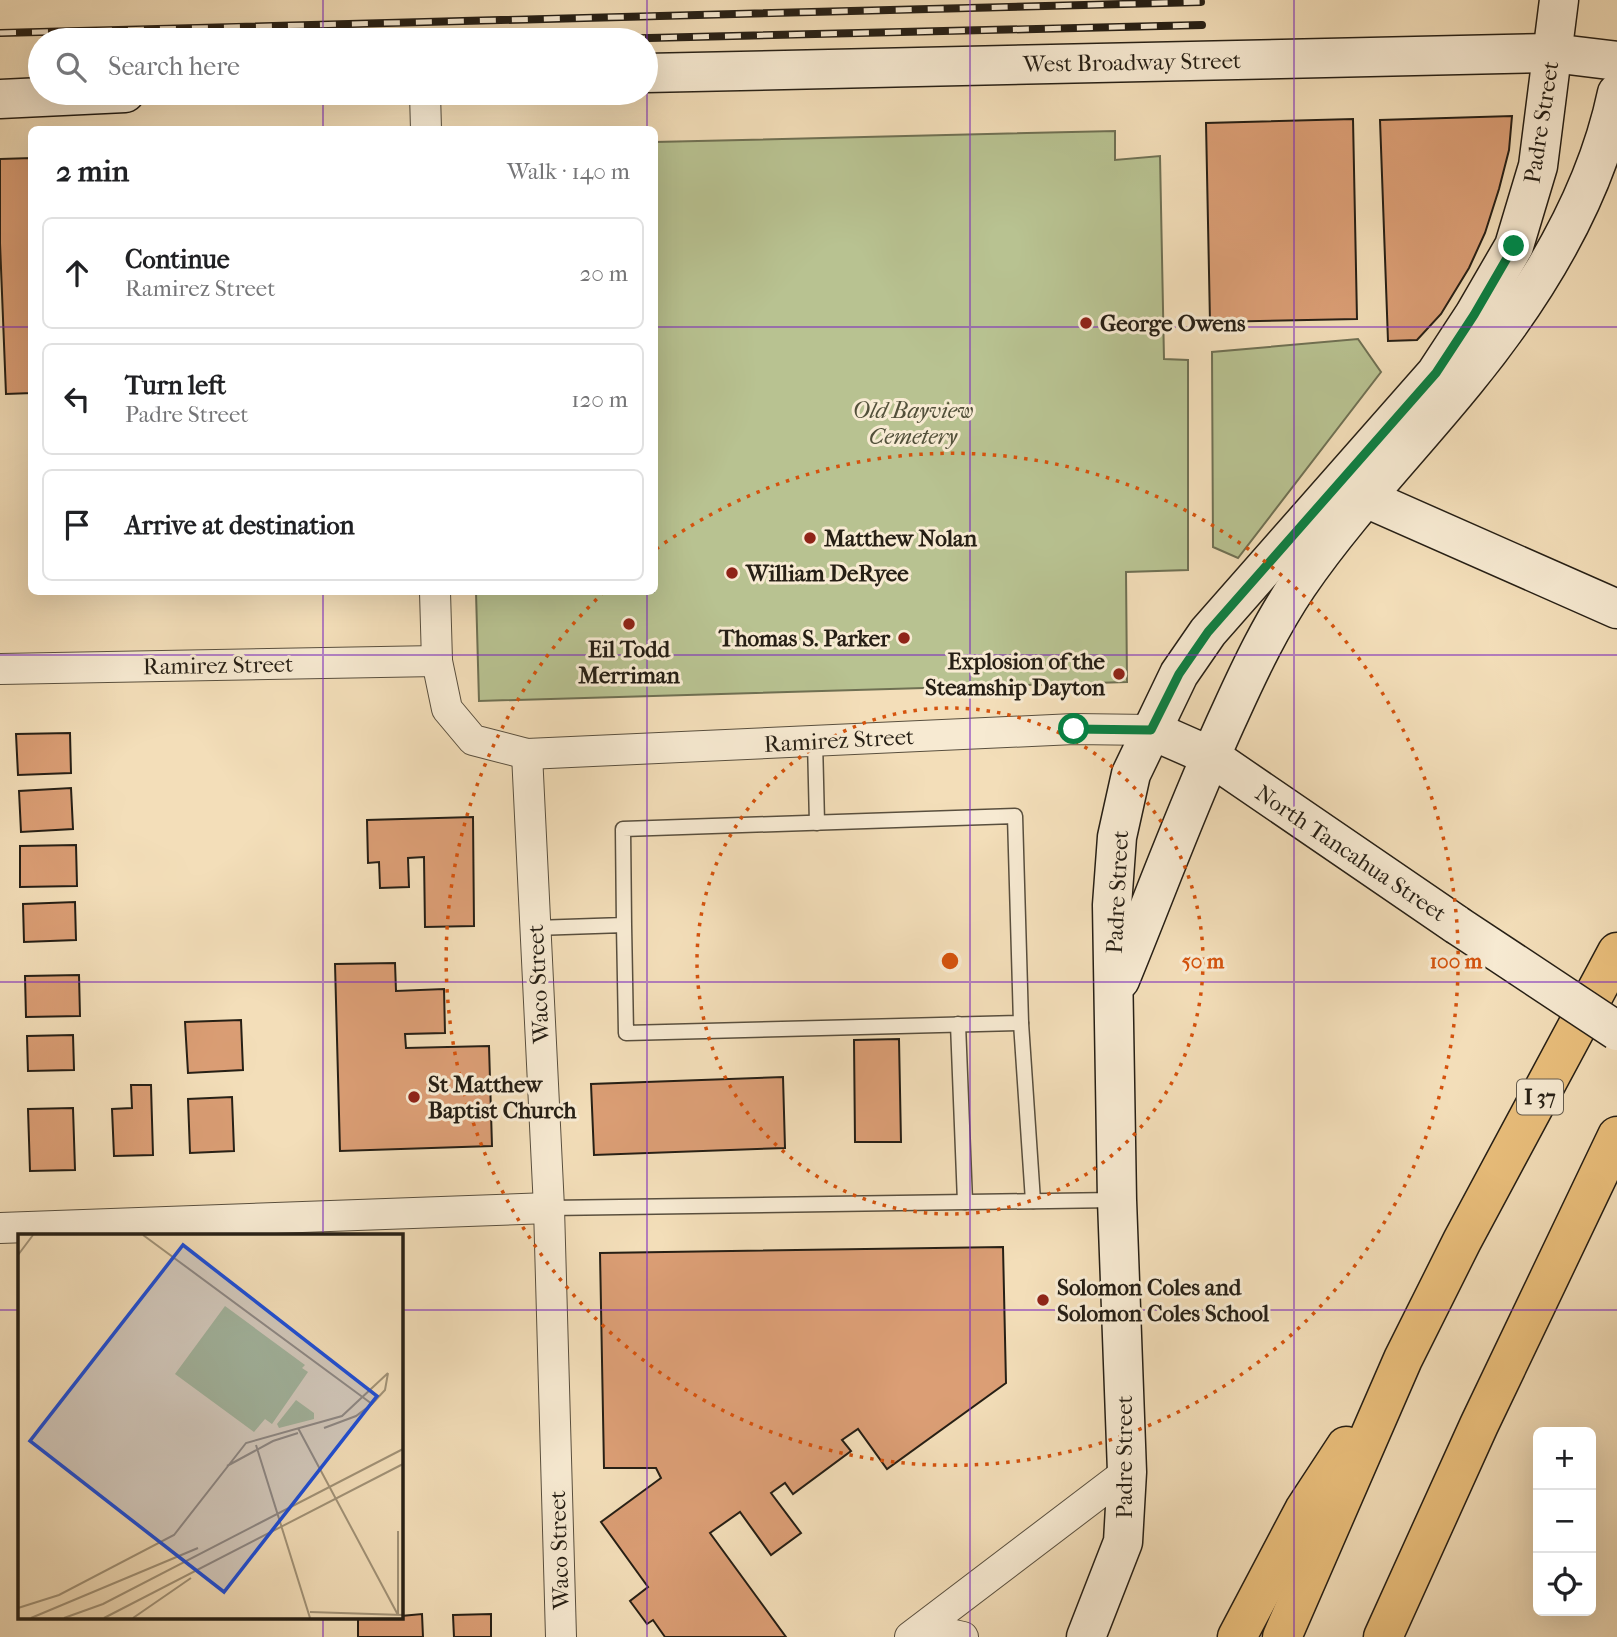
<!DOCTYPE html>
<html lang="en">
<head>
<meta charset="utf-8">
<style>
  body { margin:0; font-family:"IM FELL French Canon",serif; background:#f2f2f2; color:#202124 }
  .controls { position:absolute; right:21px; bottom:21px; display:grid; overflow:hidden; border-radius:10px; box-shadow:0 7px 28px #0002 }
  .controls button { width:63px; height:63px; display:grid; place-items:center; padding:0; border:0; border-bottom:2px solid #e0e0e0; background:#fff; color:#202124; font:35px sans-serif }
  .stop { position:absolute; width:21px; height:21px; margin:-16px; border:5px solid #0b8043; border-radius:50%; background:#fff }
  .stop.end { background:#0b8043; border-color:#fff; box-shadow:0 2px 7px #0008 }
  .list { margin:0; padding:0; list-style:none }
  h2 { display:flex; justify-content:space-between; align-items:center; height:91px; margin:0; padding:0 28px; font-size:30px }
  h2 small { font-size:23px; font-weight:400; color:#757577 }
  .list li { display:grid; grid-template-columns:46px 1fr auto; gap:21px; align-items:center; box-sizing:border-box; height:112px; margin:0 14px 14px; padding:0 14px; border:2px solid #e0e0e0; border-radius:10px }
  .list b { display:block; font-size:26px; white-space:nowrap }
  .list p { margin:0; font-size:23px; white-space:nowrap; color:#757577 }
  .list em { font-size:23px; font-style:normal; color:#757577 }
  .icon { flex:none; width:38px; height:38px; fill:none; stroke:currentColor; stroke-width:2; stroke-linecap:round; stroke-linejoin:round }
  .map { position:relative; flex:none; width:1617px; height:1637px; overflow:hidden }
  .search { position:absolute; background:#fff; box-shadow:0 7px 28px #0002; left:28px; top:28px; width:630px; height:77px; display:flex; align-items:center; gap:18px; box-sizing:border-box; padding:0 24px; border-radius:38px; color:#757577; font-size:26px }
  .panel { position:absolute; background:#fff; box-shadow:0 7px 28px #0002; left:28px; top:126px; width:630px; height:469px; border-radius:10px }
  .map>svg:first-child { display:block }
</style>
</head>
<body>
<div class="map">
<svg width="1617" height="1637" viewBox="0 0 1617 1637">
  <rect width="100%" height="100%" fill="#f3deb9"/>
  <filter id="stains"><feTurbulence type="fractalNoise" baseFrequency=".00286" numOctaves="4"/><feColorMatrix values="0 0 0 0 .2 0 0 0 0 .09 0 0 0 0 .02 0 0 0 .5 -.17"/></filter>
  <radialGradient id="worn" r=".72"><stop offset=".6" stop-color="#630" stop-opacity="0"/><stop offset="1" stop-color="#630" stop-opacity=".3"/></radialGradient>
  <g fill="#b8c291" stroke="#6f7053" stroke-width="2">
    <path d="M1115,131V160L1160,156L1164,359L1188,360V570L1126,572L1127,682L479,701L476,592H654L655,142Z"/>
    <path d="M1358,339L1381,372L1238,558L1213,547L1212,352Z"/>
  </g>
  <g fill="#db9e75" stroke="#261f15" stroke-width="2">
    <path d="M1512,116L1509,150L1499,189L1485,233L1469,268L1441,314L1417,340L1388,341L1380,120Z"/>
    <path d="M1353,119L1357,319L1210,322L1206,123Z"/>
    <path d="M32,158V393L6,394L0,243V159Z"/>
    <path d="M70,733L71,773L18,775L16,734Z"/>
    <path d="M71,788L73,829L21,832L19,791Z"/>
    <path d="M473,817L474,926L425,927L424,857L408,858L409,887L380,888L379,862L368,863L367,820Z"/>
    <path d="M76,845L77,886L20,887V846Z"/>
    <path d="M75,902L76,940L24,942L23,904Z"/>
    <path d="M395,963L396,991L444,989L445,1033L405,1034L406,1048L489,1046L492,1146L340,1151L335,964Z"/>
    <path d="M79,975L80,1016L26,1017L25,976Z"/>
    <path d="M241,1020L243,1070L188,1073L185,1022Z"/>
    <path d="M73,1035L74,1070L28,1071L27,1036Z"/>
    <path d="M899,1039L901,1142H855L854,1040Z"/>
    <path d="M783,1077L785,1148L594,1155L591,1084Z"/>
    <path d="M131,1085H151L153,1155L114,1156L112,1109L132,1108Z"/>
    <path d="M232,1097L234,1151L190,1153L188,1099Z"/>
    <path d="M73,1108L75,1170L30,1171L28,1109Z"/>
    <path d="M1003,1247L1006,1383L887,1469L858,1429L842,1440L851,1451L793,1494L785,1483L771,1493L801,1533L771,1555L740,1512L710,1533L786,1637H665L653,1620L647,1624L630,1601L648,1587L601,1522L661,1478L656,1468H604L600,1253Z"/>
    <path d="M422,1614L423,1637H358V1618H401V1616Z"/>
    <path d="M491,1614V1637H454L453,1615Z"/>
  </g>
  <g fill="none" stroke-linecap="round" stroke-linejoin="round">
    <g stroke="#594f3e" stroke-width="17">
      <g id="lane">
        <path d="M815,741L817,823"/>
        <path d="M535,928L624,925L626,1033L1021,1023L1015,816L623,829L624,925"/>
        <path d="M1021,1023L1033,1201"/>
        <path d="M958,1024L965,1202"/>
        <path d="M549,1208L1115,1200"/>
      </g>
    </g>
    <g stroke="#594f3e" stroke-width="32">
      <g id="street">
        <path d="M425,93L426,130"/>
        <path d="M435,592L437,661L447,709L473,740L527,754L1074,729L1151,730"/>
        <path d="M0,669L437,661"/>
        <path d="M527,754L549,1208L561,1637"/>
        <path d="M0,1228L549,1208"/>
        <path d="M910,1637L1127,1472"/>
        <path d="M932,1637L945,1633L963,1637"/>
      </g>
    </g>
    <g stroke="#261f15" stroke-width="41">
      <g id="secondary">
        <path d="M646,73L1552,53L1617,61"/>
        <path d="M0,99L125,93"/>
        <path d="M1343,488L1617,609"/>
        <path d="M1151,730L1210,756L1457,925"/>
        <path d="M1120,980C1157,890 1190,799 1231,711C1251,667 1271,625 1298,585C1348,512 1410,449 1466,380C1534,297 1595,198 1617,93"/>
        <path d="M1086,1637L1123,1542L1127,1472L1117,1200L1112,905L1117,837L1131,774L1179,674L1208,632L1436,373L1474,315L1514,246L1538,166L1559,0"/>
      </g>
    </g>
    <g stroke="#261f15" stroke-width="41">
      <g id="highway">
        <path d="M1237,1637L1304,1510L1346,1446"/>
        <path d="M1282,1637L1403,1359L1462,1241L1617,952"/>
        <path d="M1383,1637L1479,1425L1617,1136"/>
      </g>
    </g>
    <use href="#lane" stroke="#f7ead2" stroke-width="14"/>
    <use href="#street" stroke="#f7ead2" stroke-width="30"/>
    <use href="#secondary" stroke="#f7ead2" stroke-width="38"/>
    <use href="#highway" stroke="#eabf7c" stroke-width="38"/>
    <g stroke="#261f15" stroke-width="8">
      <g id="rail">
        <path d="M0,33L1201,2"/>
        <path d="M565,40L1202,25"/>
      </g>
    </g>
    <use href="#rail" stroke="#f7ead2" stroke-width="5" stroke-dasharray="16" stroke-linecap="butt"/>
    <g stroke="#261f15" stroke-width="41" stroke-linecap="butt">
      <path id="secondary-bridge" d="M1457,925L1617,1031"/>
    </g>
    <use href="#secondary-bridge" stroke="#f7ead2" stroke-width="38"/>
  </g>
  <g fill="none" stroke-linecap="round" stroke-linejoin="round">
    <path stroke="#0b8043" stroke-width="9" d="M1074,729L1151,730L1179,674L1208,632L1436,373L1474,315L1514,246"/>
  </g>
  <path fill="none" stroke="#7b2cbf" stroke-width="2" stroke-opacity="0.55" d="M323,0V40M647,0V130M970,0V1637M1294,0V1637M323,93V130M0,327H32M654,327H1617M323,592V1236M647,592V1637M0,655H1617M0,982H1617M0,1310H19M401,1310H1617M323,1618V1637"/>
  <g fill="none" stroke="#d5530d" stroke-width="3.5" stroke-dasharray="3.5 7">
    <circle cx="950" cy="961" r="253"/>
    <path d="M656 549A506 506 0 1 1 602 594"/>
  </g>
  <g fill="#8f2418" stroke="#f7ead2" stroke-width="2.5">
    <circle cx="1086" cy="323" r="7"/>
    <circle cx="810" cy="538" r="7"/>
    <circle cx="732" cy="573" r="7"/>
    <circle cx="629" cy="624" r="7"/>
    <circle cx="904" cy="638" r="7"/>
    <circle cx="1119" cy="674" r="7"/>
    <circle cx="414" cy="1097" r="7"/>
    <circle cx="1043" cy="1300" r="7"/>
  </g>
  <g text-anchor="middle" stroke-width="6" stroke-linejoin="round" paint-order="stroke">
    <rect fill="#f7ead2" stroke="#655c4e" stroke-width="2" x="1517" y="1079.5" width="46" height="35" rx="5"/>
    <g font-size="21" font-weight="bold" fill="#261f15">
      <text x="1540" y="1104">I 37</text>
    </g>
    <g font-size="23" fill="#261f15" stroke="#f7ead2">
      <text transform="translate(1132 62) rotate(-1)" y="8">West Broadway Street</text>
      <text transform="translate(1541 122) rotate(-81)" y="8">Padre Street</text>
      <text transform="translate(218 665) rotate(-1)" y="8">Ramirez Street</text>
      <text transform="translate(839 740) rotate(-3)" y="8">Ramirez Street</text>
      <text transform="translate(1351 853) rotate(34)" y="8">North Tancahua Street</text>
      <text transform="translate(1117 892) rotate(-87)" y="8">Padre Street</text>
      <text transform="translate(538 984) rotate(-93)" y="8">Waco Street</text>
      <text transform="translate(1124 1457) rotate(-90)" y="8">Padre Street</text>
      <text transform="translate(559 1550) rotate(-92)" y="8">Waco Street</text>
    </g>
    <g font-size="23" font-weight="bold" fill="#261f15" stroke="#f7ead2" text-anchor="start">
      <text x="1100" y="331">George Owens</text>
      <text x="824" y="546">Matthew Nolan</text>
      <text x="746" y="581">William DeRyee</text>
      <text x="890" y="646" text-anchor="end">Thomas S. Parker</text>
      <text x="629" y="657" text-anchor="middle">Eil Todd<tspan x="629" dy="26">Merriman</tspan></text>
      <text x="1105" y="669" text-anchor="end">Explosion of the<tspan x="1105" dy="26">Steamship Dayton</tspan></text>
      <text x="428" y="1092">St Matthew<tspan x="428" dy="26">Baptist Church</tspan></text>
      <text x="1057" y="1295">Solomon Coles and<tspan x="1057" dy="26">Solomon Coles School</tspan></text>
    </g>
    <g font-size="23" font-style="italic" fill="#52503a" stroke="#f7ead2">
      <text x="913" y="418">Old Bayview<tspan x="913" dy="26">Cemetery</tspan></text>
    </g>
  </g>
  <g transform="translate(18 1234)">
    <rect width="385" height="385" fill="#f3deb9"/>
    <path d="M207,72L287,131L284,134L290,138L254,190L247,185L236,198L157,140ZM278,166L296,179V185L261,194L259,190Z" fill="#b8c291"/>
    <path fill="none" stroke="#a19277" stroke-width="2" d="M125,1L354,170M0,21L15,1M280,194L380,381M306,194L338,182L354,170L367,156L370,139M238,211L292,384M209,232L255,207L280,199M0,374L41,361L156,301L228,209L324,182L370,139M292,378L385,381M380,380V297M13,384L180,314M46,384L85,370L385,215M86,384L385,230M115,384L173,344"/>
    <path fill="#1d4ed8" fill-opacity="0.15" stroke="#1d4ed8" stroke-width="3.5" d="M165,11L359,162L206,358L12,207Z"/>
    <rect width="385" height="385" fill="none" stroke="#261f15" stroke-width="3.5"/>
  </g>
  <circle cx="950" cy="961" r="10" fill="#d5530d" stroke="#f7ead2" stroke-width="3.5"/>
  <g font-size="21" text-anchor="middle" font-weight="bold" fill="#d5530d" stroke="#f7ead2" stroke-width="6" stroke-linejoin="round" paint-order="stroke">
    <text x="1203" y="968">50 m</text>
    <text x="1456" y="968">100 m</text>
  </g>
  <rect width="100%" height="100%" filter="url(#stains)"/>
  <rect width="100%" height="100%" fill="url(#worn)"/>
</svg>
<div class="controls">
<button>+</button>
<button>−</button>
<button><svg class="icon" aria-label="locate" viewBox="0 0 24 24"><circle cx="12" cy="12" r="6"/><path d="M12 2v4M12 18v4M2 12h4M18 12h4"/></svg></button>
</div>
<div class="stop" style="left:1074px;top:729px"></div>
<div class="stop end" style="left:1514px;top:246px"></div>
<div class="search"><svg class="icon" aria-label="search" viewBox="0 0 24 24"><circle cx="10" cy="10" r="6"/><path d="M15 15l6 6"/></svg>Search here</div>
<section class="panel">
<h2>2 min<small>Walk · 140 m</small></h2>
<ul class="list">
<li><svg class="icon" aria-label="ahead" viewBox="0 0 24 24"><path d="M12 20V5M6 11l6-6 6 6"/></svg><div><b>Continue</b><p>Ramirez Street</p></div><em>20 m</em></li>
<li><svg class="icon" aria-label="left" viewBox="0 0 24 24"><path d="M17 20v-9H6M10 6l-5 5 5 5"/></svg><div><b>Turn left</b><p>Padre Street</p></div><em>120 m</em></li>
<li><svg class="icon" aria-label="arrive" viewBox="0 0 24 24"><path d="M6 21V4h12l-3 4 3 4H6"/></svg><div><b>Arrive at destination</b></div></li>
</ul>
</section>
</div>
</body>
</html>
